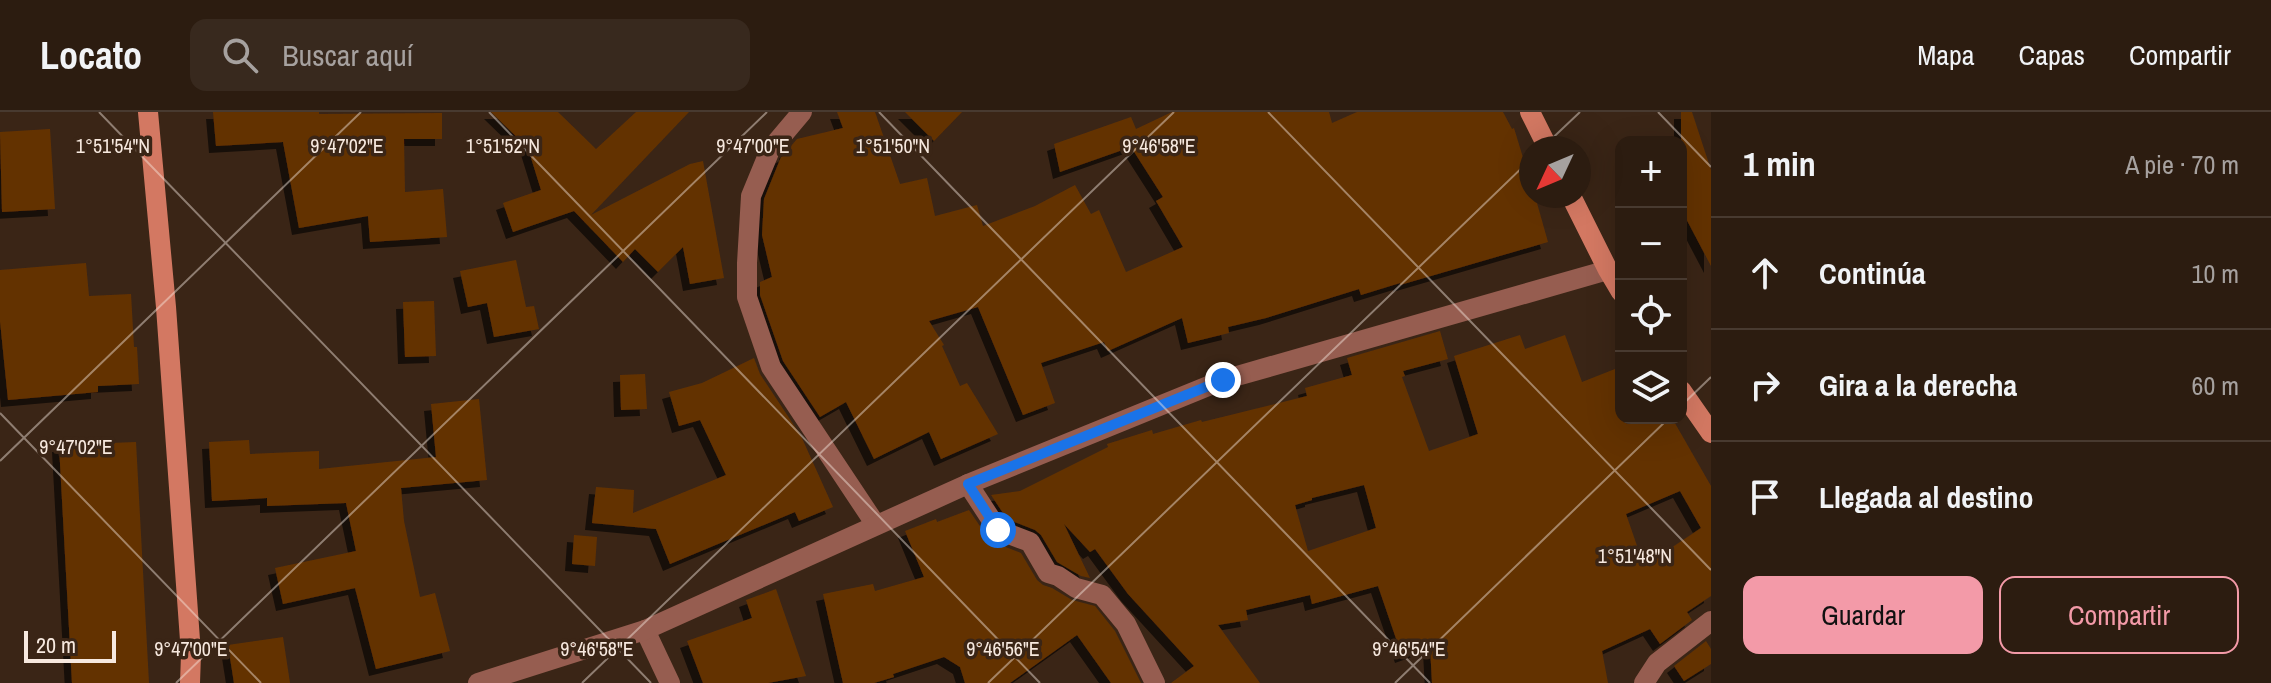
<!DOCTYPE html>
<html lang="es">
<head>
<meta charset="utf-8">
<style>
  body { margin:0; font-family:"Archivo Narrow",sans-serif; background:#38291e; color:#f1f3f6 }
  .controls { position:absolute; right:24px; top:24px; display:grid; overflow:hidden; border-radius:16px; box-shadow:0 8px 32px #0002 }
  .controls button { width:72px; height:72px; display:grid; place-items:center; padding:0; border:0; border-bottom:2px solid #483a30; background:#2c1c10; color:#f1f3f6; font:40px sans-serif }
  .compass { position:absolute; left:1519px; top:24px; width:72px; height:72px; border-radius:50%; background:#2c1c10; box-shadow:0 8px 32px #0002; rotate:226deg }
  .scale { position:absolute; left:24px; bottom:20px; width:92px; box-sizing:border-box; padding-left:8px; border:4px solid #f7e9df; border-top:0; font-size:22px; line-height:28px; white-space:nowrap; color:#f7e9df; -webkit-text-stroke:6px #3a2516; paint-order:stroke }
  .stop { position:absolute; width:24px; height:24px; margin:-18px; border:6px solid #1a73e8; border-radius:50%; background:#fff }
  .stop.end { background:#1a73e8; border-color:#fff; box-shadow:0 2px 8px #0008 }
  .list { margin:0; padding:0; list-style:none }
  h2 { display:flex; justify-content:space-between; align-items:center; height:104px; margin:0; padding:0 32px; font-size:34px }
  h2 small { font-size:26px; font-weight:400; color:#a6a19f }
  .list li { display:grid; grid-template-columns:52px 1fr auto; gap:24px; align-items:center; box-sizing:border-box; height:112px; padding:0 32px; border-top:2px solid #483a30 }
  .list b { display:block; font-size:30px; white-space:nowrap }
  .list em { font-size:26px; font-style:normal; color:#a6a19f }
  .actions { display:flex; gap:16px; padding:24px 32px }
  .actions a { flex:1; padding:18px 0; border:2px solid #f39aa8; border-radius:16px; text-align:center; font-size:28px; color:#f39aa8 }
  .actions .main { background:#f39aa8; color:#111 }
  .icon { flex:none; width:44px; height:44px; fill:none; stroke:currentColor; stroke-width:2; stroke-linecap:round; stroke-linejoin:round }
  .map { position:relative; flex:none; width:1711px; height:571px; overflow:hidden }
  header { display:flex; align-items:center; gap:48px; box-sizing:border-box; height:112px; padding:0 40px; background:#2c1c10; border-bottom:2px solid #483a30 }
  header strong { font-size:38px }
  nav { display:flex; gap:44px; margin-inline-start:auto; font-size:28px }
  .search { width:560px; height:72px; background:#38291e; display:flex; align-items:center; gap:20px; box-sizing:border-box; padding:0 28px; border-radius:16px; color:#a6a19f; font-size:30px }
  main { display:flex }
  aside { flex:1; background:#2c1c10 }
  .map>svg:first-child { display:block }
</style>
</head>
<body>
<header>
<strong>Locato</strong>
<div class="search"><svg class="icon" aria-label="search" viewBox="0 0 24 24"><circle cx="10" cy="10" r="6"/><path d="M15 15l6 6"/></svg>Buscar aquí</div>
<nav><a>Mapa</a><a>Capas</a><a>Compartir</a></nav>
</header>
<main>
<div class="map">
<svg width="1711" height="571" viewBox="0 0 1711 571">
  <defs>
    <filter id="shadow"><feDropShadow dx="-7" dy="7" stdDeviation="0" flood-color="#0009"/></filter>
  </defs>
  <rect width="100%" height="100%" fill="#3a2516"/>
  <g fill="#643201" fill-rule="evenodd" filter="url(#shadow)">
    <path d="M213,0H319V2L442,1V27H404L405,80L443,77L447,125L370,130L368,104L299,116L283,30L216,34Z"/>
    <path d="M491,0H558L596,37L636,0H689L591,103L690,52L703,49L724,166L690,172L683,135L658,160L635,137L623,150L574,99L513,120L503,91L541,78L528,36Z"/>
    <path d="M837,0H875L900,72L927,66L935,104L977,93L983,114L1035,94L1075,73L1091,102L1099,98L1126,160L1183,135L1156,89L1163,85L1131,35L1060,60L1054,32L1131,5L1136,17L1172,0H1329L1332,11L1357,0H1503L1512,17L1514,16L1531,72V84H1535L1548,130L1400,173V171L1361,183L1359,177L1266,206L1228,215L1229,221L1188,231L1182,206L1108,239L1104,230L1041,251L1055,291L1023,303L978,195L929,209L944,233L942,234L960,274L967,271L998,322L941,347L929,320L874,347L846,290L820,305L783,249L760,183V170L772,165L762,123L764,87L781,45L787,42L786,40L797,27L843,16Z"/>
    <path d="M905,0H962L934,29Z"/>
    <path d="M1681,0H1692L1711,58V154L1681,97Z"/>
    <path d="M50,17L55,97L2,100L0,20Z"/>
    <path d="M516,148L526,195L534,194L539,217L494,225L487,191L468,195L460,159Z"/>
    <path d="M86,151L89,184L131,182L134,235H137L139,272L98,274V280L8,288L0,209V158Z"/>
    <path d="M434,189L436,244L405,245L403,190Z"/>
    <path d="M1440,219L1448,247L1403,259L1405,264L1402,265L1429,339L1478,322L1454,244L1520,223L1525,237L1565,223L1582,270L1615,257L1621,270V306H1672L1711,374V484L1687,500L1692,508L1660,532L1650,517L1602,539L1608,571H1432L1430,534L1402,544L1378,474L1312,492L1310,483L1246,498L1248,508L1218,513L1260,571H1171L1194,554L1128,482L1095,437L1090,440L1064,412L1090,466L1081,464L1057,450L1041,423L1035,418L1007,407L991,383L1020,379L1108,335L1107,332L1152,318L1153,322L1201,308L1202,310L1307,284L1305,276L1352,263L1347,246ZM1364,373L1376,416L1308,439L1295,393L1312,388V386ZM1680,379L1701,416L1644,454L1626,402Z"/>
    <path d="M754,246L760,262L801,324L833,395L799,409L795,400L670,452L656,417L592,411L596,375L634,378L633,401L726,363L700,308L679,314L669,280L702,271Z"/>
    <path d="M645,262L647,297L621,298L620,263Z"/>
    <path d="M479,287L487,368L401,376L404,409L420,485L435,481L450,539L376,557L355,476L283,492L275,456L356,439L346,391L267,394V386L212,389L209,330L249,328L250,342L319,339V357L436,345L431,292Z"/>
    <path d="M136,330L149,571H72L59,333Z"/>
    <path d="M969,398L988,426L993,430L1021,441L1037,468L1043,473L1052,476L1072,488L1095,494L1115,519L1141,571H1111L1077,523L1010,571H965L960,555L944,545L893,562L894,565L874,571H843L823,482L873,472L875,479L924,465L905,419L936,407L937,410Z"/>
    <path d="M574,423L597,425L595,454L572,452Z"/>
    <path d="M776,477L806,564L768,571H703L687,529L752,506L746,488Z"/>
    <path d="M283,525L290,571H234L228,533Z"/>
    <path d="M1706,529L1711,537V552L1684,569L1674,554Z"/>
  </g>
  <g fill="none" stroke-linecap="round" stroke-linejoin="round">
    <g stroke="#965d50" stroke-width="20">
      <path d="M802,0L770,38L751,84L747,151V185L771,255L876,413"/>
      <path d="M968,372L998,418L1030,430L1048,461L1058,464L1076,476L1102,483L1126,512L1155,571"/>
      <path d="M645,518L670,571"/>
      <path d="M478,571L645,518L968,372L1223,268L1608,158"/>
      <path d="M1644,571L1657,551L1711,509"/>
    </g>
    <g stroke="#d37862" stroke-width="20">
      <path d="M148,0L166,195L191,542L190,571"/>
      <path d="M1530,0L1548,36"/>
      <path d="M1571,84L1608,158L1621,180"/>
      <path d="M1681,278L1711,321"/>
    </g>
  </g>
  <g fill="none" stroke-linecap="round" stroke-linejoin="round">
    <path stroke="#1a73e8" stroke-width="10" d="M998,418L968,372L1223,268"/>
  </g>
  <path fill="none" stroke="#f7e9df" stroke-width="2" stroke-opacity="0.45" d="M99,0L651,571M489,0L1040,571M879,0L1430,571M1268,0L1711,458M1658,0L1711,55M1542,36L1580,0M1681,294L1711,265M0,301L261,571M0,349L361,0M176,571L767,0M582,571L1174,0M988,571L1531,47M1395,571L1669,306"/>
  <g font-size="20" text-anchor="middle" fill="#f7e9df" stroke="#3a2516" stroke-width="7" stroke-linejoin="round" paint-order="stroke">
    <text x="347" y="41">9°47'02"E</text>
    <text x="753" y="41">9°47'00"E</text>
    <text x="1159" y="41">9°46'58"E</text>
    <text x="113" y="41">1°51'54"N</text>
    <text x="503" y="41">1°51'52"N</text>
    <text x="893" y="41">1°51'50"N</text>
    <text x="76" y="342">9°47'02"E</text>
    <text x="1635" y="451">1°51'48"N</text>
    <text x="191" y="544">9°47'00"E</text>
    <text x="597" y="544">9°46'58"E</text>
    <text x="1003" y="544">9°46'56"E</text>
    <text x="1409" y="544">9°46'54"E</text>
  </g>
</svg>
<div class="controls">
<button>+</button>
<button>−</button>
<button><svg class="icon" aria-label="locate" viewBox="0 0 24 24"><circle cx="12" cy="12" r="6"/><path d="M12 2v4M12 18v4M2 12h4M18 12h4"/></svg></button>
<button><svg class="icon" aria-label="layers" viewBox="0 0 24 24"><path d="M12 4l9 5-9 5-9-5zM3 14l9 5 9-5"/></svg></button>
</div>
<svg class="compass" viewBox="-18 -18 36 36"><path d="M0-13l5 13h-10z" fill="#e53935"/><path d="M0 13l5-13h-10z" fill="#a6a19f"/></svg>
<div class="scale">20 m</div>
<div class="stop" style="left:998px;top:418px"></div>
<div class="stop end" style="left:1223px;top:268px"></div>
</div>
<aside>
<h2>1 min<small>A pie · 70 m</small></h2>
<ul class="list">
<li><svg class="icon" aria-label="ahead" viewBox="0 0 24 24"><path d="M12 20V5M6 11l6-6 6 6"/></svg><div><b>Continúa</b></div><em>10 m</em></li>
<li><svg class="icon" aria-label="right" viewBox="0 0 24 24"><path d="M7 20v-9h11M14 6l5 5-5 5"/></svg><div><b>Gira a la derecha</b></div><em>60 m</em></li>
<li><svg class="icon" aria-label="arrive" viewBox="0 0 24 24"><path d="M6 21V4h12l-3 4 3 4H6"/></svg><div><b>Llegada al destino</b></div></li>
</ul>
<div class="actions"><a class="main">Guardar</a><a>Compartir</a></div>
</aside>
</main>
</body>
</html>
